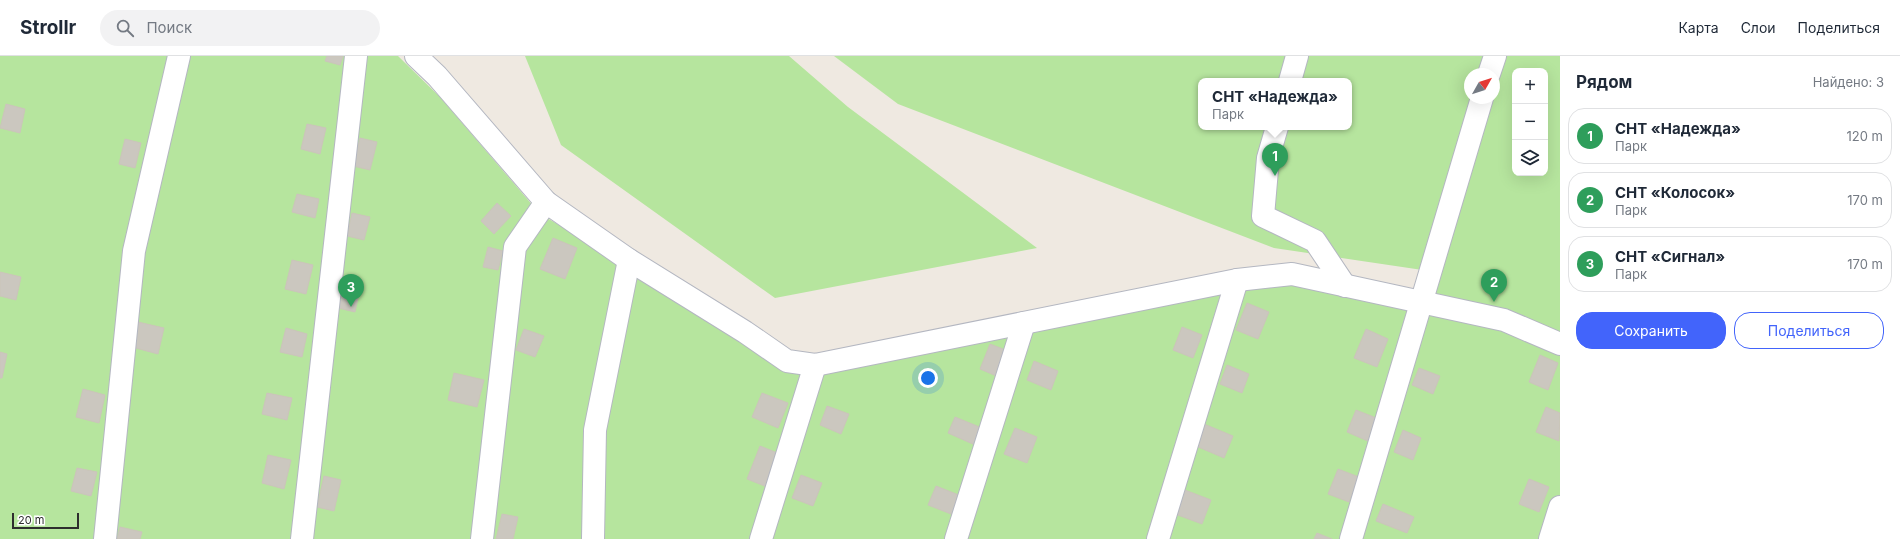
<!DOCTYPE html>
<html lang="ru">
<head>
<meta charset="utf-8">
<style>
  body { margin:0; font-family:Inter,sans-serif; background:#f2f2f3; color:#1f2937 }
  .controls { position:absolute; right:12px; top:12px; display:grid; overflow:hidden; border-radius:8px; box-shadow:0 4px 16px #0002 }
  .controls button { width:36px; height:36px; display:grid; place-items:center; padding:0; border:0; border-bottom:1px solid #e0e1e3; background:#fff; color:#1f2937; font:20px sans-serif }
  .compass { position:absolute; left:1464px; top:12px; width:36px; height:36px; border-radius:50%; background:#fff; box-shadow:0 4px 16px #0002; rotate:51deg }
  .scale { position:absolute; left:12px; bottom:10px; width:67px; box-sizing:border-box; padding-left:4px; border:2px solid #2e2e2e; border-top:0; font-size:11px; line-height:14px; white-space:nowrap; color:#2e2e2e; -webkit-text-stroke:3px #fff; paint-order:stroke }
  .you { position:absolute; left:928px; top:322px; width:14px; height:14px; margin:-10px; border:3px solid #fff; border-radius:50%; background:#1a73e8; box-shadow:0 0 0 6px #1a73e833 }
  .badge { display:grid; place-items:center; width:26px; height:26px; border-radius:50%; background:#4264fb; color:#fff; font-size:13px; font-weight:700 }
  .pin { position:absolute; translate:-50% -33px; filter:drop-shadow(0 1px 2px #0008) }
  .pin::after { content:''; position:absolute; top:21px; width:14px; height:12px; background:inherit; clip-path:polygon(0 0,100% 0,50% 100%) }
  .popup { position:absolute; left:1198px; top:22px; width:154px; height:52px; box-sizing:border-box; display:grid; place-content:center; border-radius:8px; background:#fff; filter:drop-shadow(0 1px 3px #0005); font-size:13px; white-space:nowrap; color:#747a83 }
  .popup b { font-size:15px; color:#1f2937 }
  .popup::after { content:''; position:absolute; left:50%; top:100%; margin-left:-8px; border:8px solid transparent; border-top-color:#fff }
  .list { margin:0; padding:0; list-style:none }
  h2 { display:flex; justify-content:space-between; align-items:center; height:52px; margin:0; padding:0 16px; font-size:17px }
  h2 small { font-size:13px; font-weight:400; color:#747a83 }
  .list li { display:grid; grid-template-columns:26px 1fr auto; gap:12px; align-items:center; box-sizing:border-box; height:56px; margin:0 8px 8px; padding:0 8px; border:1px solid #e0e1e3; border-radius:16px }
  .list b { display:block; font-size:15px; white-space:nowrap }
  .list p { margin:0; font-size:13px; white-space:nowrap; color:#747a83 }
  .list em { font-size:13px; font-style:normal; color:#747a83 }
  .actions { display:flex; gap:8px; padding:12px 16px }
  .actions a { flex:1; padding:9px 0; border:1px solid #4264fb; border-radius:16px; text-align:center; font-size:14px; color:#4264fb }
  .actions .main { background:#4264fb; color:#fff }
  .icon { flex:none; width:22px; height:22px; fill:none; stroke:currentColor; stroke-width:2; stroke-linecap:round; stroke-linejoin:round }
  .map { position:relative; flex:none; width:1560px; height:483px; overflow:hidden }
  header { display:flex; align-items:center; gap:24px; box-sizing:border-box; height:56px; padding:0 20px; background:#fff; border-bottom:1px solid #e0e1e3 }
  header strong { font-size:19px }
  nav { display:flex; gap:22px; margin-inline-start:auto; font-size:14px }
  .search { width:280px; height:36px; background:#f2f2f3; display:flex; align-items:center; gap:10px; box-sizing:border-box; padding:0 14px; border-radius:22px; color:#747a83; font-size:15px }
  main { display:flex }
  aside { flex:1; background:#fff }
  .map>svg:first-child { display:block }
</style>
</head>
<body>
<header>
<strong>Strollr</strong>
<div class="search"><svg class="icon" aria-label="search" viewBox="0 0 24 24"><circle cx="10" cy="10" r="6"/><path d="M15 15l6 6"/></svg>Поиск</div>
<nav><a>Карта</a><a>Слои</a><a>Поделиться</a></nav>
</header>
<main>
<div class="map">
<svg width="1560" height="483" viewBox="0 0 1560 483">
  <rect width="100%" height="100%" fill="#efe9e1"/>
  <g fill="#b6e59e" fill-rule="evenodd">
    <path d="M0,0H398L440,41L540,158L807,312L1292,218L1424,258L1436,216L1274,192L898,48L834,0H1560V483H0ZM1515,15H1545V117H1515ZM1470,18H1494V42H1470ZM1201,25H1349V71H1201Z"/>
    <path d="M525,0H789L848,51L1037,192L775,242L561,89Z"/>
  </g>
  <g fill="#cbc7bf" stroke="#cbc5ba">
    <path d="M327,0H343L340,9L325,5Z"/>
    <path d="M6,48L25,53L20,77L0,72Z"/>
    <path d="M307,68L326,72L320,98L301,93Z"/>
    <path d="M360,82L377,86L370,114L353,110Z"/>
    <path d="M125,83L141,87L135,112L119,108Z"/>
    <path d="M297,138L319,143L315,162L292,156Z"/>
    <path d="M497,147L511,160L494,178L481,165Z"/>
    <path d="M352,157L370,161L364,184L347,180Z"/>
    <path d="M553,182L577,192L565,223L540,213Z"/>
    <path d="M488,191L503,195L498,214L483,211Z"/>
    <path d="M292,204L313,209L306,238L285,233Z"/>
    <path d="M0,216L21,221L16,244L0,240Z"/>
    <path d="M346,221L362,224L355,256L338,252Z"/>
    <path d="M1247,247L1269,256L1258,283L1236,274Z"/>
    <path d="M138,266L164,272L158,298L132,291Z"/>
    <path d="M1182,271L1202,279L1193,302L1173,294Z"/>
    <path d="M286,272L307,278L302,301L280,296Z"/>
    <path d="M524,273L544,280L535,301L516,294Z"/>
    <path d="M1366,273L1388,283L1377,311L1354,302Z"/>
    <path d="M990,288L1011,296L1001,322L980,313Z"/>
    <path d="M0,296L7,298L2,322H0Z"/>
    <path d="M1540,299L1558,307L1548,334L1529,326Z"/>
    <path d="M1034,305L1058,315L1051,334L1027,324Z"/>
    <path d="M1227,309L1249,318L1242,337L1220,328Z"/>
    <path d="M1419,312L1440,320L1433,338L1412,329Z"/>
    <path d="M454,317L484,324L477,351L448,344Z"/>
    <path d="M83,333L105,339L99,367L76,361Z"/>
    <path d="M267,337L292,342L287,364L262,358Z"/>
    <path d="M762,337L788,347L778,372L752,361Z"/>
    <path d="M827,350L849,358L841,378L820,369Z"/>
    <path d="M1546,351L1560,357L1559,385L1536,376Z"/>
    <path d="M1356,354L1379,363L1370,386L1347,376Z"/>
    <path d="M955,361L982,372L975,389L948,377Z"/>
    <path d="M1204,368L1233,380L1224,402L1196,390Z"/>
    <path d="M1015,372L1037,381L1027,407L1004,398Z"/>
    <path d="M1403,374L1421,382L1413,404L1394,396Z"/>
    <path d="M760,390L785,400L772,433L747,423Z"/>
    <path d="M268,399L291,404L284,433L262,427Z"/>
    <path d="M77,412L97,416L91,440L71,435Z"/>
    <path d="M1338,413L1359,421L1349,446L1328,438Z"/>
    <path d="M801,419L822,427L813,450L792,442Z"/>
    <path d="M324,420L341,424L334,455L317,451Z"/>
    <path d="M1529,423L1549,431L1539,456L1519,448Z"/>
    <path d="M936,430L964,441L956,460L928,449Z"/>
    <path d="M1185,434L1211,444L1202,468L1175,458Z"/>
    <path d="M1383,448L1414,461L1407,477L1376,465Z"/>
    <path d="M502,458L518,461L513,483H496Z"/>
    <path d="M120,471L142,476L140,483H117Z"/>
    <path d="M1317,477L1332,483H1314Z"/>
  </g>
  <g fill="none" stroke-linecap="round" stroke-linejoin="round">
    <g stroke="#b4b7c1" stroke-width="24">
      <g id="minor">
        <path d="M416,0L437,20L546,146L629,204"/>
        <path d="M1489,18L1495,0"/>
        <path d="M1290,25L1297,0"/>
        <path d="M1277,71L1268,102L1263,160L1315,185L1345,230"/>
        <path d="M105,483L134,195L179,0"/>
        <path d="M302,483L356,0"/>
        <path d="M482,483L515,191L546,146"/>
        <path d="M593,483L595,374L629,204L745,276L787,305L815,309L1237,224L1292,218L1504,264L1560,288"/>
        <path d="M761,483L815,309"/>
        <path d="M956,483L1024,267"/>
        <path d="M1158,483L1237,224"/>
        <path d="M1351,483L1482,42"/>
        <path d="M1550,483L1560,451"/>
      </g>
    </g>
    <use href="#minor" stroke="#fff" stroke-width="22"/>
  </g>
</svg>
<div class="controls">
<button>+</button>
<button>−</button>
<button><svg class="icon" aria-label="layers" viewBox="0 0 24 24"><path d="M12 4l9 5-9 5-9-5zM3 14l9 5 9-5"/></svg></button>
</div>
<svg class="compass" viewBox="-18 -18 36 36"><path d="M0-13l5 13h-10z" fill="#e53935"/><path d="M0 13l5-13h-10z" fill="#747a83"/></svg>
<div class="scale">20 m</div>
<div class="you"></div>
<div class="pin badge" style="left:1275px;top:120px;background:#2e9e5b">1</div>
<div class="popup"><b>СНТ «Надежда»</b>Парк</div>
<div class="pin badge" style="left:1494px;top:246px;background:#2e9e5b">2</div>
<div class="pin badge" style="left:351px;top:251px;background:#2e9e5b">3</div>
</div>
<aside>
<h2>Рядом<small>Найдено: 3</small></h2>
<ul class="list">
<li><span class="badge" style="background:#2e9e5b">1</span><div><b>СНТ «Надежда»</b><p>Парк</p></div><em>120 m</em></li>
<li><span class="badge" style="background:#2e9e5b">2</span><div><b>СНТ «Колосок»</b><p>Парк</p></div><em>170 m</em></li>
<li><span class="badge" style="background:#2e9e5b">3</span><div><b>СНТ «Сигнал»</b><p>Парк</p></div><em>170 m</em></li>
</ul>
<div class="actions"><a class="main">Сохранить</a><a>Поделиться</a></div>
</aside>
</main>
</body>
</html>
